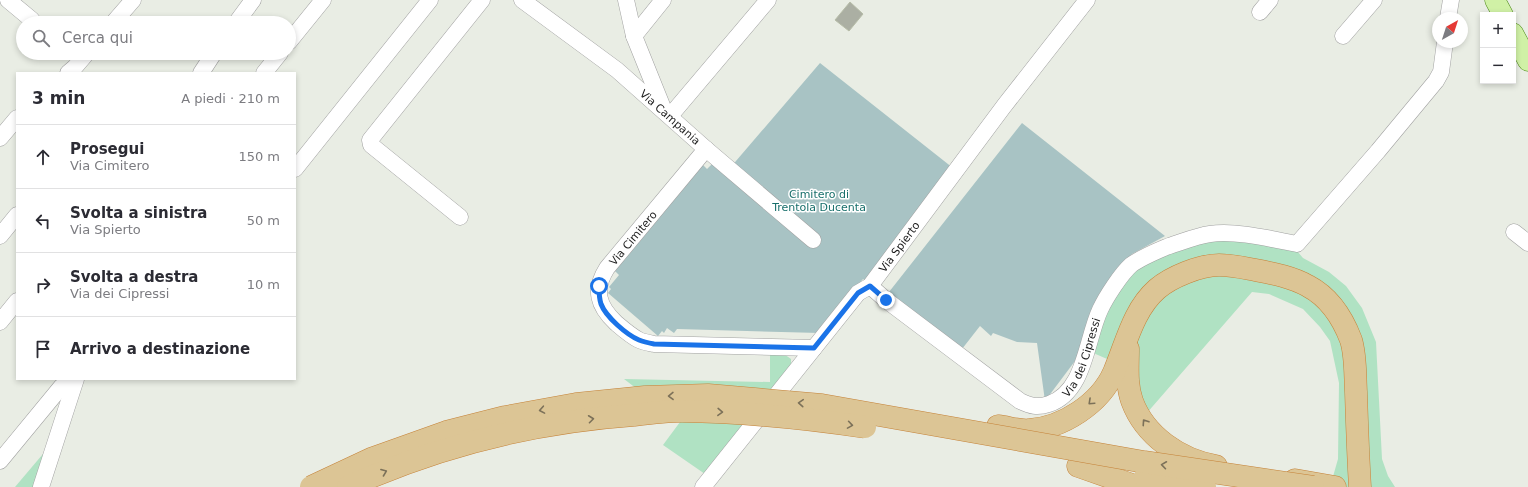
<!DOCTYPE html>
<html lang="it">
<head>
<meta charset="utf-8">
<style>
  body { margin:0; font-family:"DejaVu Sans",sans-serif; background:#f2f2f3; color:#2b2b33 }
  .controls { position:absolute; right:12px; top:12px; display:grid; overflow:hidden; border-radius:0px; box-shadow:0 2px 6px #0003 }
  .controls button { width:36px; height:36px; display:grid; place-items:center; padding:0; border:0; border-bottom:1px solid #e1e1e2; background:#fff; color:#2b2b33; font:20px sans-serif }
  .compass { position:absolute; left:1432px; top:12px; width:36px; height:36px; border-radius:50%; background:#fff; box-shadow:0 2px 6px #0003; rotate:39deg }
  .stop { position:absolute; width:12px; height:12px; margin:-9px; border:3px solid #1a73e8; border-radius:50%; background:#fff }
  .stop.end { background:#1a73e8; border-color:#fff; box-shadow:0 1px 4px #0008 }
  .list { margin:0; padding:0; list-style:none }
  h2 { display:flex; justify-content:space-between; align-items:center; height:52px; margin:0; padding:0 16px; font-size:17px }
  h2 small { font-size:13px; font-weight:400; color:#7c7c81 }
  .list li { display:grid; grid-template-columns:26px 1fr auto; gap:12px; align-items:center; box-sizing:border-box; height:64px; padding:0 16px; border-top:1px solid #e1e1e2 }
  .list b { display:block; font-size:15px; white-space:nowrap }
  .list p { margin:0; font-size:13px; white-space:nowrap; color:#7c7c81 }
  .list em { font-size:13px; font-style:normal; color:#7c7c81 }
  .icon { flex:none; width:22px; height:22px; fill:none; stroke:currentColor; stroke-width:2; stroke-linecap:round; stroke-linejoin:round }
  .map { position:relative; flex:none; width:1528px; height:487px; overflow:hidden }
  .search { position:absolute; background:#fff; box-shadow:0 2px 6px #0003; left:16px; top:16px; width:280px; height:44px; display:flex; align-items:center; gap:10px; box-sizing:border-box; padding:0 14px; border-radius:22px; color:#7c7c81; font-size:15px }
  .panel { position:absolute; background:#fff; box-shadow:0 2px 6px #0003; left:16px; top:72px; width:280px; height:308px; border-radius:0px }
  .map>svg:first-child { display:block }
</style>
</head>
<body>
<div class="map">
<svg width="1528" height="487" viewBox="0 0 1528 487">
  <rect width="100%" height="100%" fill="#e9ede4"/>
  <g fill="#b0e2c3">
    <path d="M1225,237L1297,251L1303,258L1329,272L1346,286L1362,308L1376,342L1382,459L1388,476L1395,487H1368L1363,357L1322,287L1176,269L1114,362L1091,352L1095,336L1120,285L1151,257Z"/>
    <path d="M1213,274L1240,275L1295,288L1325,312L1343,341L1352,487H1330L1338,459L1339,383L1330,341L1320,327L1303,309L1269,294L1252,292L1146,414L1132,378L1138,330L1149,311L1165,294L1186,281Z"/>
    <path d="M770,354H784L791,359V365L705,474L663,445L680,422L624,379L770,382Z"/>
    <path d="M48,448L38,487H15Z"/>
  </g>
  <g fill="#a8c3c4">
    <path d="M820,63L953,168L868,283L863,279L820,333L677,329L674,333L667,328L664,333L662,331L658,336L608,293L611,289L609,287L619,275L614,270L703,165L707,169L712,164L724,175Z"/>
    <path d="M1022,123L1165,236L1132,254L1105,285L1075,361L1045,401L1037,343L1017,342L993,333L991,336L980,326L962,349L889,292Z"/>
  </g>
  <path fill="#abafa3" stroke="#b7bda8" d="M850,2L863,14L849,31L835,20Z"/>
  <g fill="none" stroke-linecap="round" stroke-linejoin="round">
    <g stroke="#a1a1a1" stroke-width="17">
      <g id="minor">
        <path d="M8,0L32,20"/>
        <path id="s1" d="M522,0L617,70L706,149L813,240"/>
        <path d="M626,0L634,36L663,108"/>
        <path d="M1260,12L1270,0"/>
        <path d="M1448,18L1451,0"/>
        <path d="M113,23L133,0"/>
        <path d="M236,23L253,0"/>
        <path d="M634,36L663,0"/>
        <path d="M1343,36L1374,0"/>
        <path d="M289,42L323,0"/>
        <path d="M68,73L75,67L87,53"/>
        <path d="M201,73L214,53"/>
        <path d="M264,73L280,53"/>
        <path d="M670,116L768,0"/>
        <path d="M0,138L17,118"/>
        <path d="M706,149L607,268C593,290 598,306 616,323C623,329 631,336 639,340C643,342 649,343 654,344L814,348"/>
        <path d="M295,169L430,0"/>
        <path d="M460,217L371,145L370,140L482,0"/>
        <path d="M1514,232L1528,243"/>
        <path d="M0,236L17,215"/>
        <path id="s2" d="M870,286L886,300L1020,401C1031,406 1037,408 1049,404C1085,392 1086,340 1100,310C1106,297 1121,274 1131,265C1142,257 1157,251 1169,246C1182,242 1196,236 1210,234C1235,230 1271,239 1297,244L1378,151L1436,81L1441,72L1445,42"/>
        <path d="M0,322L17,301"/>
        <path d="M0,461L61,387L71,379"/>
        <path d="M41,487L76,379"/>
        <path id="s3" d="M703,487L858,293L870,286L1004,106L1087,0"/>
      </g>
    </g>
    <g stroke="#478611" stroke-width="21">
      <g id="major">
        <path d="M1495,0L1503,15"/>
        <path d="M1513,33L1528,61"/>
      </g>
    </g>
    <g stroke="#c58238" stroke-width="23">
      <g id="highway">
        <path d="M1128,349C1128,366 1126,384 1132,401C1145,436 1180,460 1216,466"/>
        <path d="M998,426C1008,427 1019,431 1029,430C1062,428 1100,404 1114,372C1126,344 1133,310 1157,289C1171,277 1200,265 1219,265C1229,265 1240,267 1250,269C1270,273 1290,276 1308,286C1329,297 1343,319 1351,340C1356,356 1355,376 1356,392C1357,424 1358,455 1360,487"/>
        <path d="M1078,466L1138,487"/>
        <path d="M1295,480L1335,487"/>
      </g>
    </g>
    <use href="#minor" stroke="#fff" stroke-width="16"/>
    <use href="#major" stroke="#d0f1a6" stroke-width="20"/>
    <use href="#highway" stroke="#dcc595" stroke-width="22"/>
    <g stroke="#c58238" stroke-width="23" stroke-linecap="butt">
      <g id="highway-bridge">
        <path d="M1145,477L1205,487"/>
        <path d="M311,487L373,458L446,432L505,417L576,404L645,397L708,395L822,405L1144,462L1313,487"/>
        <path d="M348,487C438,446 535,422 634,415C650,413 666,411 682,411C743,412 805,418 865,427"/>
      </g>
    </g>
    <use href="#highway-bridge" stroke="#dcc595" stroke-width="22"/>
  </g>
  <defs><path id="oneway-chevron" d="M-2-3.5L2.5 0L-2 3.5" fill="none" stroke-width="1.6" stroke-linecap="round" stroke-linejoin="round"/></defs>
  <g stroke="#7c7159">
    <use href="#oneway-chevron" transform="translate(671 396) rotate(179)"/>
    <use href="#oneway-chevron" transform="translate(1091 402) rotate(137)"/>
    <use href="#oneway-chevron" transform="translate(801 403) rotate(-176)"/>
    <use href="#oneway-chevron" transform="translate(542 410) rotate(170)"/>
    <use href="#oneway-chevron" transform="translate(720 412) rotate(2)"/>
    <use href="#oneway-chevron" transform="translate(591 419) rotate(-7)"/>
    <use href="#oneway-chevron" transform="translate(1145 422) rotate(-124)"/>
    <use href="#oneway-chevron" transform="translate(850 425) rotate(9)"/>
    <use href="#oneway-chevron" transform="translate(1164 465) rotate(-172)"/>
    <use href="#oneway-chevron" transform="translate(384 472) rotate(-21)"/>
  </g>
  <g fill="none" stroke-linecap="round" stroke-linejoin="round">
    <path stroke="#1a73e8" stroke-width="5" d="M599,286C599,293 599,298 601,304C606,317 627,335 639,340C644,342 649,343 654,344L814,348L858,293L870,286L886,300"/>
  </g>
  <g text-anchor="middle" stroke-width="3" stroke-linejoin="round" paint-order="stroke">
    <g font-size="11" fill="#1d1d1d" stroke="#fff">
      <text dy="4" stroke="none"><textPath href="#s1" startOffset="189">Via Campania</textPath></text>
      <text transform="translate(633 238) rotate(-50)" y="4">Via Cimitero</text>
      <text dy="4" stroke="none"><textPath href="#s3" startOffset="311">Via Spierto</textPath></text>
      <text dy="4" stroke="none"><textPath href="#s2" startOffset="279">Via dei Cipressi</textPath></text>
    </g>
    <g font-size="11" fill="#186f6b" stroke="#fff">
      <text x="819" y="198">Cimitero di<tspan x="819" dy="13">Trentola Ducenta</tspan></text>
    </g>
  </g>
</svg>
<div class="controls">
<button>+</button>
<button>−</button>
</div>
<svg class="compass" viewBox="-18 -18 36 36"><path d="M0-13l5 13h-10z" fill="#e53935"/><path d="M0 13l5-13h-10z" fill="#7c7c81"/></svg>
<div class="stop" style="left:599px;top:286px"></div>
<div class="stop end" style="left:886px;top:300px"></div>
<div class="search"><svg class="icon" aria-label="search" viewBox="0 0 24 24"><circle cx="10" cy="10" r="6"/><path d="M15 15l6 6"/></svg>Cerca qui</div>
<section class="panel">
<h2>3 min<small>A piedi · 210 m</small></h2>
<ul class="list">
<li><svg class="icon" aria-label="ahead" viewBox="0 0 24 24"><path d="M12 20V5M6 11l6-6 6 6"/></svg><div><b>Prosegui</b><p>Via Cimitero</p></div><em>150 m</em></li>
<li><svg class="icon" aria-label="left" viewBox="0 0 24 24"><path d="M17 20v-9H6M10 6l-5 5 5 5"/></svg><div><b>Svolta a sinistra</b><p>Via Spierto</p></div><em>50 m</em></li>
<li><svg class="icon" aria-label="right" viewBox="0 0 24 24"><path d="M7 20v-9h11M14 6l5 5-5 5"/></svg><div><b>Svolta a destra</b><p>Via dei Cipressi</p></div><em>10 m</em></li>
<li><svg class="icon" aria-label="arrive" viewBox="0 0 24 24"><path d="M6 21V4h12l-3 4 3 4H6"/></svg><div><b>Arrivo a destinazione</b></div></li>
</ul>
</section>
</div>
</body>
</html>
